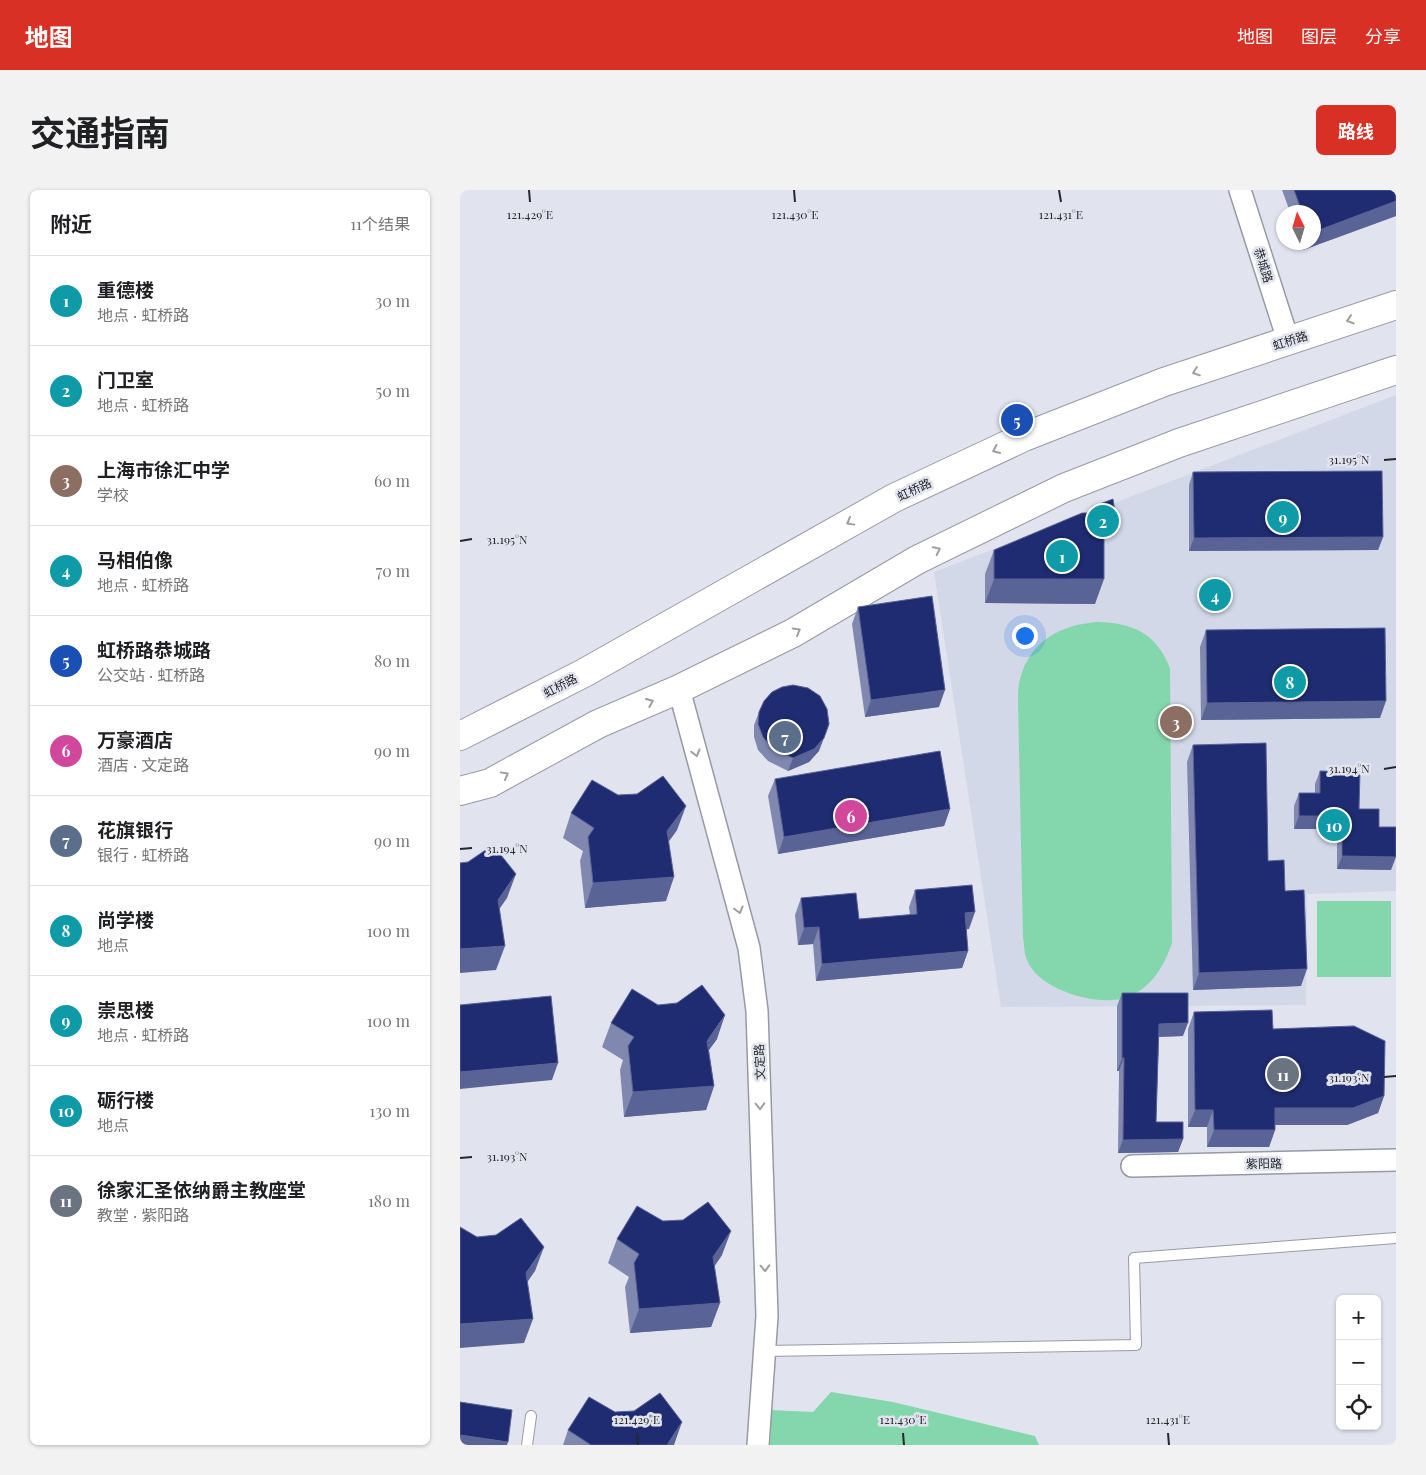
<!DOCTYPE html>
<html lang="zh">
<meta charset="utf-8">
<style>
body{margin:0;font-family:"Playfair Display","Noto Sans SC",serif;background:#f2f2f2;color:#202124}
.controls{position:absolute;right:15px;bottom:15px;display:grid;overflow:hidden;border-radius:8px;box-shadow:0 1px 4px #0004}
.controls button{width:45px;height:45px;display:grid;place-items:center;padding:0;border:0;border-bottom:1px solid #e0e0e0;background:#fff;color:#202124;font:25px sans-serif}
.compass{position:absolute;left:816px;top:15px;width:45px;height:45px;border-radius:50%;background:#fff;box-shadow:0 1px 4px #0004;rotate:355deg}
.you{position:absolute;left:564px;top:445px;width:18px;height:18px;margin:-12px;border:4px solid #fff;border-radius:50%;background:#1a73e8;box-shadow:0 0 0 8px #1a73e833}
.badge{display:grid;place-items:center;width:32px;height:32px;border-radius:50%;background:#d93025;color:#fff;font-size:16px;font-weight:700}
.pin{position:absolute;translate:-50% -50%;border:2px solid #fff;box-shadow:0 1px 5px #0006}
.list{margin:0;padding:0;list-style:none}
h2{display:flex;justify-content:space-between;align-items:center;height:65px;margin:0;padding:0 20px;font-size:21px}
h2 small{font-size:16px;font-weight:400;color:#757577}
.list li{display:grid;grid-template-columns:32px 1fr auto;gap:15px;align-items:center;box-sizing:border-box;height:90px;padding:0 20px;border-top:1px solid #e0e0e0}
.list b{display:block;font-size:19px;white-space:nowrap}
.list p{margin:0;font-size:16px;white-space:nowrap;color:#757577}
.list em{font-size:16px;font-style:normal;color:#757577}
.icon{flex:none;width:28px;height:28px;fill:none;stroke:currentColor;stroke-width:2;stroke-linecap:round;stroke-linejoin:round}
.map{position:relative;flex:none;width:936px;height:1255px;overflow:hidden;border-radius:8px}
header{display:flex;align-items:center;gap:30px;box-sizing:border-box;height:70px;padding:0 25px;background:#d93025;color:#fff}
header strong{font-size:24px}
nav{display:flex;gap:28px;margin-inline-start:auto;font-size:18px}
.intro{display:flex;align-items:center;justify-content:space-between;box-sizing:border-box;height:120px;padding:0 30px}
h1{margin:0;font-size:35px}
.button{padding:12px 22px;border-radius:8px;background:#d93025;color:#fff;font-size:18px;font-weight:700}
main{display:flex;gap:30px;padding:0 30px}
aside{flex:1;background:#fff;border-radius:8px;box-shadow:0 1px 4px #0004}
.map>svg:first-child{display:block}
.built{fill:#d2d8e8}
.green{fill:#84d7ac}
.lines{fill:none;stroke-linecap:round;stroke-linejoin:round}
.lane-casing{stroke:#979aa3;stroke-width:12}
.street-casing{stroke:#979aa3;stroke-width:24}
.primary-casing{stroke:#979aa3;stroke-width:30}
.lane{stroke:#fff;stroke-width:10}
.street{stroke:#fff;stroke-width:21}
.primary{stroke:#fff;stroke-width:28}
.wall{fill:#8088b0}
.shaded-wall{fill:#5a6396}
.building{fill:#202c71;stroke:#5a6396}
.oneway{stroke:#9d9ea0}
.ticks{fill:none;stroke:#26272b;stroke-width:2}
.labels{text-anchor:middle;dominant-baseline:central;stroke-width:5;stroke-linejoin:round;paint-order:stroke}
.street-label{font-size:12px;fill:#26272b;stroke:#e1e4ee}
.ticks-label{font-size:12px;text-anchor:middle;fill:#26272b;stroke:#e1e4ee;stroke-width:5;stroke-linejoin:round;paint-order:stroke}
</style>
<header>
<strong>地图</strong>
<nav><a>地图</a><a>图层</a><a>分享</a></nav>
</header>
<div class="intro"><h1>交通指南</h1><a class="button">路线</a></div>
<main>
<aside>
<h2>附近<small>11个结果</small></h2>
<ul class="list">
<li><span class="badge" style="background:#0f9aa8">1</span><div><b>重德楼</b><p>地点 · 虹桥路</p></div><em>30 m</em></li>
<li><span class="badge" style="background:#0f9aa8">2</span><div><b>门卫室</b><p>地点 · 虹桥路</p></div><em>50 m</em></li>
<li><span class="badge" style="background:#8d6e63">3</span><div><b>上海市徐汇中学</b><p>学校</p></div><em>60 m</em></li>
<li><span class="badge" style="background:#0f9aa8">4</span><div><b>马相伯像</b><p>地点 · 虹桥路</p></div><em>70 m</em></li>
<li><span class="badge" style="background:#1a4fb4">5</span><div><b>虹桥路恭城路</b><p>公交站 · 虹桥路</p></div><em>80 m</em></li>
<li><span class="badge" style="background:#d1479c">6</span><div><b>万豪酒店</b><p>酒店 · 文定路</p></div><em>90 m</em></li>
<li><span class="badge" style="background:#5c6f8a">7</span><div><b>花旗银行</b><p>银行 · 虹桥路</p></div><em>90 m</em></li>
<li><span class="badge" style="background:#0f9aa8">8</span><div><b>尚学楼</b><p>地点</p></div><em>100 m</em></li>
<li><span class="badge" style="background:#0f9aa8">9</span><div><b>崇思楼</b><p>地点 · 虹桥路</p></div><em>100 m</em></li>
<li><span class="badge" style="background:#0f9aa8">10</span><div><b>砺行楼</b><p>地点</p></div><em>130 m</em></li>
<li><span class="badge" style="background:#6b7280">11</span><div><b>徐家汇圣依纳爵主教座堂</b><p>教堂 · 紫阳路</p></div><em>180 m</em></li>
</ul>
</aside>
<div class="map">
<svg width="936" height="1255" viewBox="0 0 936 1255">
<rect width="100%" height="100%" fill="#e1e4ee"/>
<path class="built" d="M936,205v496l-89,3 -1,111 -305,2 -67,-435z"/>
<path class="green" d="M637,432c36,1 59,11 73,46l2,275c-8,23 -20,45 -45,54 -28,11 -89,-7 -100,-37 -3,-7 -3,-16 -4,-23l-5,-235c0,-7 0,-16 2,-23 10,-38 40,-54 77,-57z
M857,711h74v76h-74z
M371,1202l62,10 142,34 4,9h-269l1,-35 42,2z"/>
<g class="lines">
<defs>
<path id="lane" d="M304,1161l372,-6 -2,-87 262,-20
M67,1255l4,-29"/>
<path id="street" d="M780,0l48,150
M219,499l70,259 8,63 10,305 -9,129
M672,976l264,-6"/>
<path id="primary" d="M0,546l124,-63 310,-175 130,-61 140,-55 232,-77
M0,601l30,-8 108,-59 81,-35 114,-56 124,-73 147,-72 115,-45 217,-73"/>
</defs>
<use href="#lane" class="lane-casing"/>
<use href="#street" class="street-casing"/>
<use href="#primary" class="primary-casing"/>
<use href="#lane" class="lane"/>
<use href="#street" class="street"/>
<use href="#primary" class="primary"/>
</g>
<path class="wall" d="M822,0h114v26l-93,34 -3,-8h14v-30h-24z
M733,282l190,65 -5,13 -189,1v-66z
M632,317l25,18 -1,5 -12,1 -9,73 -110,-1v-29l9,-24 96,-37z
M398,417l81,100 -74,10 -13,-93z
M746,440l174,88 -179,2 -1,-73z
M299,522l60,39 -10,11 -21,9 -20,-10 -10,-11 -4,-13v-12z
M733,555l75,116 33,125 -108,4 -6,-228z
M860,581l59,56 12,43 -54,-1v-40h-43v-23l5,-13h16v-9z
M315,589l175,30 -6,17 -166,28 -10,-58z
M111,623l106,17 -8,11 -3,60 -81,7 -5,-47 3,-10 -20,-13z
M455,700l54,39h-3l2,22 -6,17 -146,13 -3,-37 -15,1 -3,-30 6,-17 58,21 51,-4 -1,-8z
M662,803l61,43 -24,1 -3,85 27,17 -5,13 -60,1 1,-82h-2v-65z
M734,822l79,17 111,67 -6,17 -31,12h-72v5l-6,17h-62v-20h-19v-98z
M151,833l106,16 -8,11 5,36 -8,24 -82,7 -4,-47 3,-10 -21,-13z
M157,1049l105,16 -8,12 6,36 -9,24 -81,6 -5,-46 4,-10 -21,-14z
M155,1222l59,33h-111l5,-15z"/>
<path class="shaded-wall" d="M936,11v15l-93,34 2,-8h9v-10z
M657,335l-1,5 -21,1 1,-4z
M923,347l-5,13 -189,1 5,-13z
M534,389h110l-9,25 -110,-1z
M485,500l-6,17 -74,10 6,-17z
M926,511l-6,17 -179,2 6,-17z
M364,548l-5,13 -10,11 -21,9 5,-13z
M226,616l-9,24 -18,25 8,-24z
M490,619l-6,17 -166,28 6,-17z
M839,626h43l-5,13h-43z
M882,666l54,1 -5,13 -54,-1z
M56,684l-9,24 -18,26 9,-24z
M214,687l-8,24 -81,7 8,-25z
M515,722l-6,17 -10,1 6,-17z
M359,737l-6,17 -15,1 6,-17z
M45,756l-9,24 -36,3v-24z
M508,761l-6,17 -146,13 6,-17z
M847,779l-6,17 -108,4 6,-17z
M265,825l-8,24 -19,26 9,-24z
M728,833l-5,13 -29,1 5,-13z
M662,868h2l-5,13h-2z
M98,873l-6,17 -92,9v-17z
M254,896l-8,24 -82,7 9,-25z
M924,906l-6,17 -31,12h-78l6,-17z
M735,920h18l-6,17h-19z
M754,940h61l-6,17h-62z
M723,949l-5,13 -60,1 5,-13z
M271,1041l-9,24 -18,26 9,-24z
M84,1057l-9,24 -18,26 9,-24z
M260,1113l-9,24 -81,6 9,-24z
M73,1129l-9,24 -64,5v-24z
M222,1232l-8,23h-7z
M0,1245l48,7 -1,3h-47z"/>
<path class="building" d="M834,0h102v11l-82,31v-20h-12z
M922,281l1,66 -189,1 -1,-66z
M653,309l4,26 -13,1v-13h-11l-1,-6z
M622,323h22v66h-110v-29z
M472,406l13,94 -74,10 -13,-93z
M925,438l1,73 -179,2 -1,-73z
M333,495l15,3 12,8 7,13 2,15 -5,14 -10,11 -21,9 -21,-10 -9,-11 -5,-13 1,-12 5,-11 8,-9 10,-5z
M806,553l2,118 16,-1 1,31 19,-1 3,79 -108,4 -6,-228z
M480,561l10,58 -166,28 -9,-58z
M860,581l40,1 -1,37h20v18h17v30l-54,-1v-40h-43v-23h21z
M203,586l23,30 -19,25 7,46 -81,6 -5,-46 6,-9 -23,-15 21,-33 26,15 19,-1z
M33,655l23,29 -18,26 7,46 -45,3v-86l8,-1z
M512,695l3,27 -10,1 3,38 -146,13 -3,-37 -15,1 -3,-30 55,-5 3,26 58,-5 -2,-24z
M242,795l23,30 -18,26 7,45 -81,6 -5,-46 6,-9 -23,-14 21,-34 26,16 19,-2z
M662,803h66v30l-29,1 -3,98h27v17l-60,1 1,-82h-2z
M91,806l7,67 -98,9v-67z
M812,820l1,19 81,-3 31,15 -1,55 -31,12h-78v22h-61l-1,-20h-18l-1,-98z
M248,1012l23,29 -18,26 7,46 -81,6 -5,-46 5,-9 -22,-15 20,-33 26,15 20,-1z
M61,1028l23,29 -18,26 7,46 -73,5v-97l17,10 19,-2z
M200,1203l22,29 -15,23h-76l-23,-15 21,-33 26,15 19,-1z
M0,1212l52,8 -4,32 -48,-7z"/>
<defs><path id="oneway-chevron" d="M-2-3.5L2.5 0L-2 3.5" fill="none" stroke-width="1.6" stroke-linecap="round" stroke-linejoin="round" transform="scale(1.25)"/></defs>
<g class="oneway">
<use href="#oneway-chevron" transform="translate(890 130) rotate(162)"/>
<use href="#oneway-chevron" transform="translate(736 182) rotate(161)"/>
<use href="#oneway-chevron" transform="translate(536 260) rotate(155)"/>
<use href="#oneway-chevron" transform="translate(390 332) rotate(151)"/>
<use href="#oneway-chevron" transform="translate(477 360) rotate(-26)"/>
<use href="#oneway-chevron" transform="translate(337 441) rotate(-30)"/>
<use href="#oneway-chevron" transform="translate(190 512) rotate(-23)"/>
<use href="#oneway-chevron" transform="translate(236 563) rotate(75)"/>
<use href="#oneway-chevron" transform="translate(45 585) rotate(-29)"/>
<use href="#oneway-chevron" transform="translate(279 720) rotate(75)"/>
<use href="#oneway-chevron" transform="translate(300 916) rotate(88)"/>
<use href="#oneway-chevron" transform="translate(305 1078) rotate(88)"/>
</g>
<path class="ticks" d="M69,0l1,12M334,0l1,12M599,0l2,12M924,270l12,-1M0,351l12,-2M924,579l12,-2M0,659l12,-1M924,887l12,-1M0,968l12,-1M177,1243l1,12M443,1243l1,12M708,1243l1,12"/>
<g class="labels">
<g class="street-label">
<text transform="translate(804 75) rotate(72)">恭城路</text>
<text transform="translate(830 150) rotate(-18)">虹桥路</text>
<text transform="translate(454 299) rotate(-25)">虹桥路</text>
<text transform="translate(100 495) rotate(-27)">虹桥路</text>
<text transform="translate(299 872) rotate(-92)">文定路</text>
<text transform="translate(804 973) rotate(-1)">紫阳路</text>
</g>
</g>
<g class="ticks-label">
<text x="70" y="29">121.429°E</text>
<text x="335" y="29">121.430°E</text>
<text x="601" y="29">121.431°E</text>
<text x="889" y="274">31.195°N</text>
<text x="47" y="354">31.195°N</text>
<text x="889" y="583">31.194°N</text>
<text x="47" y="663">31.194°N</text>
<text x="889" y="892">31.193°N</text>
<text x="47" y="971">31.193°N</text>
<text x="177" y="1234">121.429°E</text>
<text x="443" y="1234">121.430°E</text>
<text x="708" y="1234">121.431°E</text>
</g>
</svg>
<div class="controls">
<button>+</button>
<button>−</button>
<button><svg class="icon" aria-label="locate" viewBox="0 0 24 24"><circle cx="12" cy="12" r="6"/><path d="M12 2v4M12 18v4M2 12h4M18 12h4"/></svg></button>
</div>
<svg class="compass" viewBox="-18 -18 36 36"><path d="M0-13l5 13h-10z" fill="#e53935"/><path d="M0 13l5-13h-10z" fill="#757577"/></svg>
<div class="you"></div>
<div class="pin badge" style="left:602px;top:366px;background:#0f9aa8">1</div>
<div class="pin badge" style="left:643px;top:331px;background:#0f9aa8">2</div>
<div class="pin badge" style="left:716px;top:532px;background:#8d6e63">3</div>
<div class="pin badge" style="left:755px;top:405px;background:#0f9aa8">4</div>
<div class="pin badge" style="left:557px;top:230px;background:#1a4fb4">5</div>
<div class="pin badge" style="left:391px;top:626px;background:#d1479c">6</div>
<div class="pin badge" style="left:325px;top:547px;background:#5c6f8a">7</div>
<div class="pin badge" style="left:830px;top:492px;background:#0f9aa8">8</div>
<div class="pin badge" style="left:823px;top:327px;background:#0f9aa8">9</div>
<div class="pin badge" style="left:874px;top:635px;background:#0f9aa8">10</div>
<div class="pin badge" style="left:823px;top:884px;background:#6b7280">11</div>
</div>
</main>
